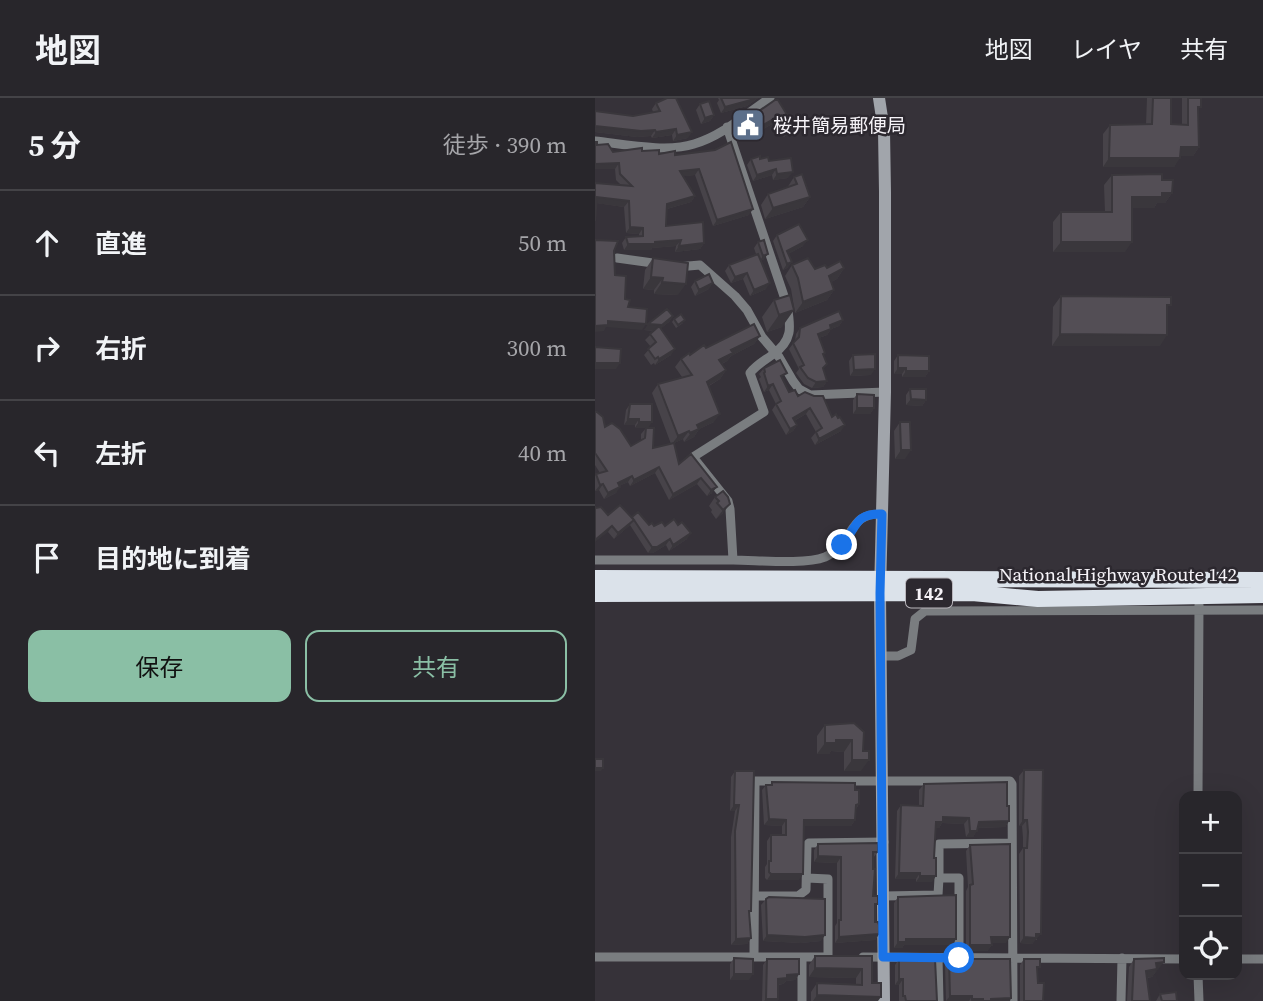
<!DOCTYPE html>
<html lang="ja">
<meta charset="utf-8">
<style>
body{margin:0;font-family:"Source Serif 4","Noto Sans JP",serif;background:#302e33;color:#f1f3f6}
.controls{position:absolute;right:21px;bottom:21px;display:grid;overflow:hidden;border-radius:14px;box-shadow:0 7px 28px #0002}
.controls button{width:63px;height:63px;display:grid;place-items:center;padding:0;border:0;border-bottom:2px solid #444347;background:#28262b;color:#f1f3f6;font:35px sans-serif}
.stop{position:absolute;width:21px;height:21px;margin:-16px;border:5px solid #1a73e8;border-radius:50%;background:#fff}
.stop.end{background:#1a73e8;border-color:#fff;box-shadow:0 2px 7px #0008}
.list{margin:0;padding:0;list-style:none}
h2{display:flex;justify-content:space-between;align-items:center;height:91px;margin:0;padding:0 28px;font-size:30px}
h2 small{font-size:23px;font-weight:400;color:#a5a5a9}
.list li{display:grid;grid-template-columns:46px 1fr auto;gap:21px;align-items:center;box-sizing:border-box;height:105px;padding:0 28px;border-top:2px solid #444347}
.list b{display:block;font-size:26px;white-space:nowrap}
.list em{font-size:23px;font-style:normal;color:#a5a5a9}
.actions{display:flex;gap:14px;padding:21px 28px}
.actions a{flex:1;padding:16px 0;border:2px solid #8abfa5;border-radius:14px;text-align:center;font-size:24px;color:#8abfa5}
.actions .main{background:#8abfa5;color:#111}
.icon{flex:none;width:38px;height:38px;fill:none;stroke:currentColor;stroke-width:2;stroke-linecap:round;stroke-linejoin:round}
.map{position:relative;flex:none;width:668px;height:903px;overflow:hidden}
header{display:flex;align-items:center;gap:42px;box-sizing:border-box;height:98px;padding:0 35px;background:#28262b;border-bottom:2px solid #444347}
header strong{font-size:33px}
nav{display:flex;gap:38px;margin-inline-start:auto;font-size:24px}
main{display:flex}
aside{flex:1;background:#28262b}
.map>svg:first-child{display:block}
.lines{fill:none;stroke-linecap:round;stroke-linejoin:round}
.street{stroke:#7a7d80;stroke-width:9}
.secondary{stroke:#a1a5ab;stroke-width:12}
.highway{stroke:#dbe2ea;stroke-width:16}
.wall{fill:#474349}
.shaded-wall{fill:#3a373c}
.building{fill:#534e55;stroke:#3a373c;stroke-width:2}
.route{stroke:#1a73e8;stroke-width:9}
.labels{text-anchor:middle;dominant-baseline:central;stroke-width:5;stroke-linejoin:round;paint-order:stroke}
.shield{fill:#2c282f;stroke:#b9b6bc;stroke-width:2}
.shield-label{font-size:18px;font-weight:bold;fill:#f6f3f8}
.poi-label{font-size:19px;fill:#f6f3f8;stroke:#2c282f;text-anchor:start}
.street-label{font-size:19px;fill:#f6f3f8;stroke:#2c282f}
</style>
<header>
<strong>地図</strong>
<nav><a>地図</a><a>レイヤ</a><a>共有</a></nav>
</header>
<main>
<aside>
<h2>5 分<small>徒歩 · 390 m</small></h2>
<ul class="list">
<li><svg class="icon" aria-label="ahead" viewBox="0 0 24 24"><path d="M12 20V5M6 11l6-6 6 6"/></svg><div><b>直進</b></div><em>50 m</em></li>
<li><svg class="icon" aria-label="right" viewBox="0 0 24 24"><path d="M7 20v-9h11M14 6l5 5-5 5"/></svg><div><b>右折</b></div><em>300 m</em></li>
<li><svg class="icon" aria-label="left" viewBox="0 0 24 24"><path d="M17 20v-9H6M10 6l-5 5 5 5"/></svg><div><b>左折</b></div><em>40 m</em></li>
<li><svg class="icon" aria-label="arrive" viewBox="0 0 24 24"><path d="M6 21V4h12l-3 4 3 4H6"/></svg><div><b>目的地に到着</b></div></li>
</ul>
<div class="actions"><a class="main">保存</a><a>共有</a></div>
</aside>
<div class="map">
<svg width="668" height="903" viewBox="0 0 668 903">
<rect width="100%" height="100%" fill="#363239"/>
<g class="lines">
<path class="street" d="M132,29l60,178c4,22 6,36 -15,50 -8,6 -16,10 -22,18l14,39 -71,45 35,44 2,8 3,51c24,0 71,5 92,-3 30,-13 22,-45 57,-43
M0,43c28,3 72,12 99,3 28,-8 52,-30 76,-46
M22,160l43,6
M82,169l23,-2 35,31 12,14 15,27 17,20 14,24 6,8 11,6 75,-3
M0,462h138
M286,558h17l13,-6 4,-31 10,-8 338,-1
M603,698l1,-191
M212,780l21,1v78
M160,798h43l8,-6 1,-45 2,-2 75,-1
M289,798l54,-1 1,-17
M159,858l1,-175h255l2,3 1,217
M0,859h229
M207,859v44
M268,859l321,2
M343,860l1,43
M364,860v-80h-20v-34l73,-1
M642,861h26
M603,877l1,26
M526,903l1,-43"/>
<path class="secondary" d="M284,0l5,33 1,61v200l-5,201 4,408"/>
<path class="highway" d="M0,480l668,2
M0,496l377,-1 66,6 225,-4"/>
</g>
<path class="wall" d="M123,0h40l-11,8 -26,7 -4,-10 2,-3z
M552,0h24v26l11,1v-27h19l-3,13 1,36 -6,9h-13l-6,11h-71v-33l7,-9 36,-1z
M183,2l16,26 -5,7 -5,4 -10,-14 -21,12 -7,-1 -4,-7 4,-7z
M61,5l32,35 -15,3 -1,-6 -20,3 -1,-2 -14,1 -42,-5v-21l38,5 20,-4 -1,-3z
M105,6l14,11 -4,6 -9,3 -5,-14z
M2,47l16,7 29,-1 17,3 16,1 40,-5 34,65 -36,11 -18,-51 -12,1 12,20 -4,6 -24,7 -1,17 38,17 -4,6 -25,3 1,-6 -24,2 -1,2h-27l-2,-7 4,-6 13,-1v-2l-13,-1 -2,-26 -27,-4 -2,-20 26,2 -5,-5 -1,-11z
M156,61h9l9,2 19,17 -15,2 -1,-5 -19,6 -6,-16z
M517,77l50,5 10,13 -7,10h-8l-3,5h-22l-7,44h-72v-30l8,-10h44l-1,-27z
M199,79l16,20 -7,10 -38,12 -4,-14 7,-11 19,-6z
M182,137l26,11 -15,8 4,8 -5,6 -4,2 -10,-29z
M163,144l6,17 -3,2 5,28 -16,7 -7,-17 -12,4 -6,-12 4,-6 27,-11 -2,-6z
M58,160l25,37 -24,-1v-4l-11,-1 2,-19z
M197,167l23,4 29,-1 -7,11 -6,3 3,8 -7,10 -32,13 -4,-24 -6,-13z
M100,183l14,8 -14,7 -4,-9z
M195,197l-8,32 -15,5 -5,-15 12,-17z
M466,198l106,14 -7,36h-108l1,-39z
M78,218l-4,6 -8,6 10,27 -16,10 -1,-2 -3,2 -7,-10 7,-8 -6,-7 9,-9 -10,-1z
M79,221l9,4 -7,5 -4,-6z
M248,222l-4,6 -8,3 -4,6 -8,3 5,17 -1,14 4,12 -4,6 -11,1 -8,-4 -8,-11 3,-4 -10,-20 6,-8 1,-7 4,-6z
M165,238l-6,8 -23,12 -4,5 -5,3 4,6 -6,9 -11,7 5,36 -15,7 -5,8 -10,5 -1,-3 -9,4 5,21 12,-10 21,39 -5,3 -10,-12 -28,16 -14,-27 -25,13 -2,-4 -9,4 -3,7 -12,6 -5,-9 -4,1v-15l1,-2 4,-1 -5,-8v-53l10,15 26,19 10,-6v-6l5,-6 7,20 18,-4 -19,-51 6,-9 24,-7 -7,-10 6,-8 25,-11z
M258,257l18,20 -21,1 -1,-15z
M303,257l31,16 -4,6h-23v-3h-8v-13z
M169,270l18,11 7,13 9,4 34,21 9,14 -26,14 -4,-7 5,-6 -10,-18 -12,7 3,4 -4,6 -7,4 -14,-25 4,-6 -7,-14 -5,2 -5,-13 2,-2 -2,-3z
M315,291l16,11 -4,6 -16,-1v-10z
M262,296l17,14 -4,6h-17v-14z
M35,306h22l-17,24v-3h-11l2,-15z
M305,324l5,37h-10l-1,-28z
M128,393v22l-7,6 -5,-7 1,-2 -3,-4 6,-9z
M1,410l12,7 24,3v-1l17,8 16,1 22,13 -18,12 -3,-6 -13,8h-5l-18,-28 -16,14 -6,-7z
M259,625l7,48h-17v-19l-13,-1 -2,3h-12v-18l8,-11z
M429,672l13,170h-2l-3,4 -12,-1 -1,-89 4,-6v-10l-1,-12h-3v-50z
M140,673l16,140 -2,3 2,24 -4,6 -16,1v-108l4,-26h-5l1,-34z
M177,684l83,8 4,14 -3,5 -1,11 -4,6h-47l-5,54h-32l-2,-2v-11l2,-3v-23l4,-6h11v-9l-18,-1 -2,-35 4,-5h4z
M329,686l83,22 2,15 -4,6 -27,1 -5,9h-7l-2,-13 -22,-1 -3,5h-4l-3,54h-16v-3h-21l2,-68 4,-6 18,1v-16z
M223,746l60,8 -5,6 2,64 4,12 -4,6 -40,3v-17l2,-3v-60l-23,-1v-12z
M375,747l36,98h-14v2l-5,6h-21v-60l2,-4 -2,-36z
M303,799l58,42 -4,6h-48l-2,3h-8v-45z
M171,801l55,42 -20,2 -38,-2 -2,-36z
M220,858h57v27l6,18h-67v-9l6,-9 39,1v-6l-47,-1v-12z
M139,860l15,22h-19v-16z
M172,861l32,15 -4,6 -9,1 -3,3 -5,1v14l-1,2h-15l1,-36z
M304,861l38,42h-38v-16h-4v-20z
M354,861l61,42h-64l-1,-36z
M429,861l13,13 1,11 5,18h-23v-36z
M539,861l25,11h-2l-5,7 -5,1 3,23h-23l2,-34z
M565,896l17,7h-21z"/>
<path class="shaded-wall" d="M159,0h4l-11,8 -26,7 4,-6z
M119,17l-4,6 -9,3 4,-6z
M184,18l-5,7 -21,12 -7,-1 5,-7z
M0,28l60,4 -4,6 -14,1 -42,-5z
M199,28l-5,7 -5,4 5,-7z
M81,31l-4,6 -20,3 4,-6z
M97,34l-4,6 -15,3 4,-6z
M586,49h18l-6,9h-19z
M514,60h71l-6,9h-71z
M24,65l-4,6h-20v-5z
M104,71l-4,6 -19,2 4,-6z
M181,71l-4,6 -19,6 4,-6z
M198,74l-5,6 -15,2 4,-6z
M567,95h10l-7,10h-8l-3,5h-29l7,-11z
M100,98l-4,6 -28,8 4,-6z
M2,99l32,4 -5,6 -29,-4z
M215,99l-7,10 -38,12 8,-11z
M158,111l-4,6 -36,11 4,-6z
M35,129l13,1 -4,6 -13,-1z
M86,142l-5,6 -24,2 -1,2h-27l4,-6z
M213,142l-5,6 -20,11 4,-6z
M466,144h71l-7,10h-72z
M109,145l-4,6 -25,3 4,-6z
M173,156l-4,5 -5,3 4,-6z
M197,164l-5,6 -4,2 4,-6z
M249,170l-7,11 -15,8 7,-11z
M152,175l-4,6 -12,4 4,-6z
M56,179l12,1 -9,12 -11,-1z
M67,184l24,2 -8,11 -24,-1z
M118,185l-4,6 -14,7 4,-6z
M175,185l-4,6 -16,7 4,-6z
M239,192l-7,10 -32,13 8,-11z
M199,212l-12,17 -15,5 12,-17z
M78,218l-4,6 -11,9 -14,-1 4,-6z
M248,222l-4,6 -8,3 -4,6 -14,5 5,-6 12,-9z
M13,223l38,3 -4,6 -36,-3 -2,4 -9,1v-6z
M465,236l107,1 -7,11h-108z
M165,238l-6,8 -23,12 -4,5 -14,7 6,-8 12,-10z
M80,251l-4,6 -16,10 4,-6z
M0,265h25l-4,6h-21z
M303,270h8l-4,6h-8z
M280,271l-4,6 -21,1 4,-6z
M131,272l-6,9 -19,11 6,-8z
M311,273h23l-4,6h-23z
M232,283l-4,6 -11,1 4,-6z
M178,286l-4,6 -5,2 4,-6z
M316,301l15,1 -4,6 -16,-1z
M215,310l-4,6 -18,10 5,-6z
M262,310h17l-4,6h-17z
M125,316l-6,8 -15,7 -5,8 -10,5 13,-17z
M33,321h11l-4,6h-11z
M44,324h13l-4,6h-13z
M202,327l-4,6 -7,4 4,-6z
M250,327l-4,6 -26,14 4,-6z
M94,333l-6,8 -11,5 6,-8z
M306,352h10l-6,9h-10z
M64,369l-4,6 -25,13 4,-6z
M37,378l-4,6 -15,7 5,-6z
M106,380l-4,6 -28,16 4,-6z
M8,386l-4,6 -4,1 5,-6z
M25,389l-4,6 -12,6 4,-6z
M122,389l-5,6 -5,3 4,-6z
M135,406l-7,9 -7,6 7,-9z
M39,422l-5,6 -15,13 4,-6z
M17,428l-4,6 -13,10v-2z
M96,435l-4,6 -18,12 4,-6z
M75,441l-4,6 -13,8h-5l4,-6z
M241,642h16l-8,12 -13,-1 -2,3h-12l8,-11z
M257,662h17l-8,11h-17z
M0,670h8l-2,3h-6z
M139,707h5l-4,6h-5z
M348,719l26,1 -5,6 -22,-1 -3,5h-7l4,-6z
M174,721l17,1 -4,6 -18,-1z
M209,722h51l-4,6h-51z
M428,722h4l-5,6h-3z
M414,723l-4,6 -30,1 4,-6z
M375,733h7l-4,6h-7z
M223,758l23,1 -4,6 -23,-1z
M304,775h21l-4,6h-21z
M176,776h32l-4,6h-32z
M325,778h16l-4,6h-16z
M284,836l-4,6 -40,3 4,-6z
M441,836h5l-9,10 -12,-1 4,-6z
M172,837h58l-4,6 -20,2 -38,-2z
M396,839h19l-4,6h-19z
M156,840l-4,6 -16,1 5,-6z
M311,841h50l-4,6h-48l-2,3h-8l4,-6z
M375,847h22l-5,6h-21z
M569,864l-12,15 -11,1 5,-7 10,-8z
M220,870l47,1 -6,9 -47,-1z
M139,876h19l-4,6h-19z
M204,876l-4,6 -9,1 -3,3 -10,1 5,-6 9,-4z
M304,881h4l-4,6h-4z
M222,897l64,2 -3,4h-65z
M355,898h22l-3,5h-23z
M416,900l-1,3h-20l1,-2z
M171,901h12l-1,2h-13z
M377,901h11l-1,2h-11z"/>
<path class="building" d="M72,0h9l16,34 -15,3 -1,-6 -20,3 -1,-2 -14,1 -46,-5v-15l38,5 27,-5 -4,-8z
M126,0h33l-3,2 -26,7z
M558,0h18v26l17,1v-27h13v9h-3l1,40h-18l-1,11h-71l1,-33 42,-1z
M180,2h3l16,26 -5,4 -10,-14 -21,12 -7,-1 -5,-7z
M114,3l5,14 -9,3 -5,-14z
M0,44h2v3l11,-1 5,8 29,-4v3l17,-1v4l16,-3v4l40,-5 16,-8 22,67 -36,11 -18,-51 -19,2 15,25 -28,8 -1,22 37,-4 1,21 -25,3 2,-6 -26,2v2h-27l-2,-7 17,-1v-8l-13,-1 -1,-26 -32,-4 -2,24v-38l37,3 -12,-12 -1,-11 -24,1z
M165,58v3l8,-2 1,4 22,-3 2,14 -16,2 -1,-5 -19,6 -6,-16z
M207,76l8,23 -37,11 -5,-14 29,-10 -3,-7z
M567,76v6h11l-1,13h-10v4h-30v45h-71v-30h51v-37z
M204,126l9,16 -21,11 5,11 -5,2 -10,-29z
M0,142l23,1 -4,10 1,24 11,1 -1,23 5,1 -2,7 19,2 -1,15 -38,-3v4l-13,1z
M169,142l4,14 -5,2 -5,-14z
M163,156l12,29 -16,7 -7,-17 -12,4 -6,-12z
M58,160l35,5 -2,21 -24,-2 1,-4 -12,-1z
M213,160l7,11 10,-4 2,3 13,-7 4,7 -15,8 5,14 -31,12 -5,-24 -6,-13z
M114,176l4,9 -14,7 -4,-9z
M195,197l4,15 -15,5 -5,-15z
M466,198l110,1v8h-4v30l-107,-1z
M72,211l6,7 -11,9 -14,-1z
M244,213l4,9 -13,5 1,4 -13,5 7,19 -2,1 4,10 -4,4 4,13 -11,1 -8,-4 -8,-11 4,-2 -11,-22 6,-6 1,-9z
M86,216l4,6 -7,5 -4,-6z
M159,226l6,12 -29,14 2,3 -14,7 7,10 -19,12 13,32 -23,11 2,4 -9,4 -1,-2 -11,5 -20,-52 34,-9 -11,-16 8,-6 1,2 14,-10 2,3z
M64,228l16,23 -16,10 -1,-2 -3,2 -7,-10 8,-7 -6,-8z
M0,249l26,2 -1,14h-25z
M280,256v15l-21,1 -1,-15z
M303,257l31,1v15h-23v-3h-8z
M185,262l7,13 -6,3 8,16 6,-2 3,6 7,-4 9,4h9l9,21 4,-3 2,4 2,-1 5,8 -26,14 -3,-7 6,-4 -12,-20 -17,10 4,7 -7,4 -14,-25 5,-3 -8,-17 -5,2 -4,-13 1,-1 -1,-4z
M315,291h16v11l-15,-1z
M262,296l17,1v13h-17z
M35,306h22v18h-13v-3h-11z
M0,314h2l6,5 2,10 7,-4 8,6 11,17 14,-8 1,-10h8l-1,20 21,-5 5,21 12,-10 26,33 -6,3 -10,-12 -28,16 -14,-27 -25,13 -2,-4 -14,7 2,4 -12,6 -5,-9 -3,1 -4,-11 11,-3 -12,-18z
M305,324h10l1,28h-10z
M128,393l5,6 2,7 -7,6 -6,-7 2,-2 -4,-4z
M25,407l14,15 -16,13 -6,-7 -17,14v-33l1,1 5,-1 7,8z
M43,414l11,13 3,-2 2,3 8,-4 3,4 9,-7 4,6 4,-3 9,11 -18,12 -3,-6 -13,8h-5l-20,-30z
M259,625l10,9 -1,19h6v9h-17v-20h-16v3h-11v-18z
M0,661h8v9h-8z
M429,672h19l-2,164h-5v4l-12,-1v-89h3l1,-16 -1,-12h-4z
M140,673h19l-3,140h-2l2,27 -15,1 -1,-108 4,-26h-5z
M177,684l83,1v7h4v14l-3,1 -1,15h-51l-1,54h-32l-2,-2v-11h2v-26h15v-15l-17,-1 -3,-34h6z
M412,684v24h2v15l-30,1 -2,9h-7l-1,-13 -26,-1v5h-7l-2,36h2v18h-16v-3h-21l2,-68 22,1 1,-22z
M283,745v9h-5v17h2l-2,27h5v8h-3v18h3l1,3v9l-40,3v-17h2v-63l-23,-1v-12z
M415,746v93h-19l1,8h-22v-60l3,-1 -3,-39z
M361,797v44h-50v3h-8v-45z
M174,799l56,2v36l-20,2 -38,-2 -1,-36z
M220,858h57v27h9v14l-64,-2v-12l45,2v-16l-47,-1z
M139,860l19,1v15h-19z
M569,860v4l-8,1 1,6 -11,2 4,30h-18l2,-42z
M172,861h32v15l-12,1v3l-9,1v20h-12z
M304,861h36l2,42h-31l-1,-5h-2v-17h-4z
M354,861h61l1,39 -20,1v2h-8v-2h-11v-3h-22z
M429,861h16v8h-3l1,16h6l-1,18h-19z
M581,894l1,9h-15l-2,-7z"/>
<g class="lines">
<path class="route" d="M247,447c15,-17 12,-32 40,-31l-2,79 3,364 76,1"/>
</g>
<defs>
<symbol id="civic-square" viewBox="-11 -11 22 22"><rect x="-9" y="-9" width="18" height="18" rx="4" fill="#5c6f8a" stroke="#2c282f"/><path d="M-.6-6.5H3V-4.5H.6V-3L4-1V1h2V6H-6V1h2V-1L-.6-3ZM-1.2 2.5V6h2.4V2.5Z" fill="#fff"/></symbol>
</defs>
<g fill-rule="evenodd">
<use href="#civic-square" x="134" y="8" width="38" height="38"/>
</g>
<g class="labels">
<rect class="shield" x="311" y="480.5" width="46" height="29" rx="5"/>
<g class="shield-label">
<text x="334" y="495">142</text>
</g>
<g class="poi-label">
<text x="178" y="27">桜井簡易郵便局</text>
</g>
<g class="street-label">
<text x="523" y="476">National Highway Route 142</text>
</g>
</g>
</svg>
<div class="controls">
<button>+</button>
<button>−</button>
<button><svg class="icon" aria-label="locate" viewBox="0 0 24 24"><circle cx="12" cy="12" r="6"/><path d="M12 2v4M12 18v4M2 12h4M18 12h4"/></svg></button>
</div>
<div class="stop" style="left:364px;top:860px"></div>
<div class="stop end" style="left:247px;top:447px"></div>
</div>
</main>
